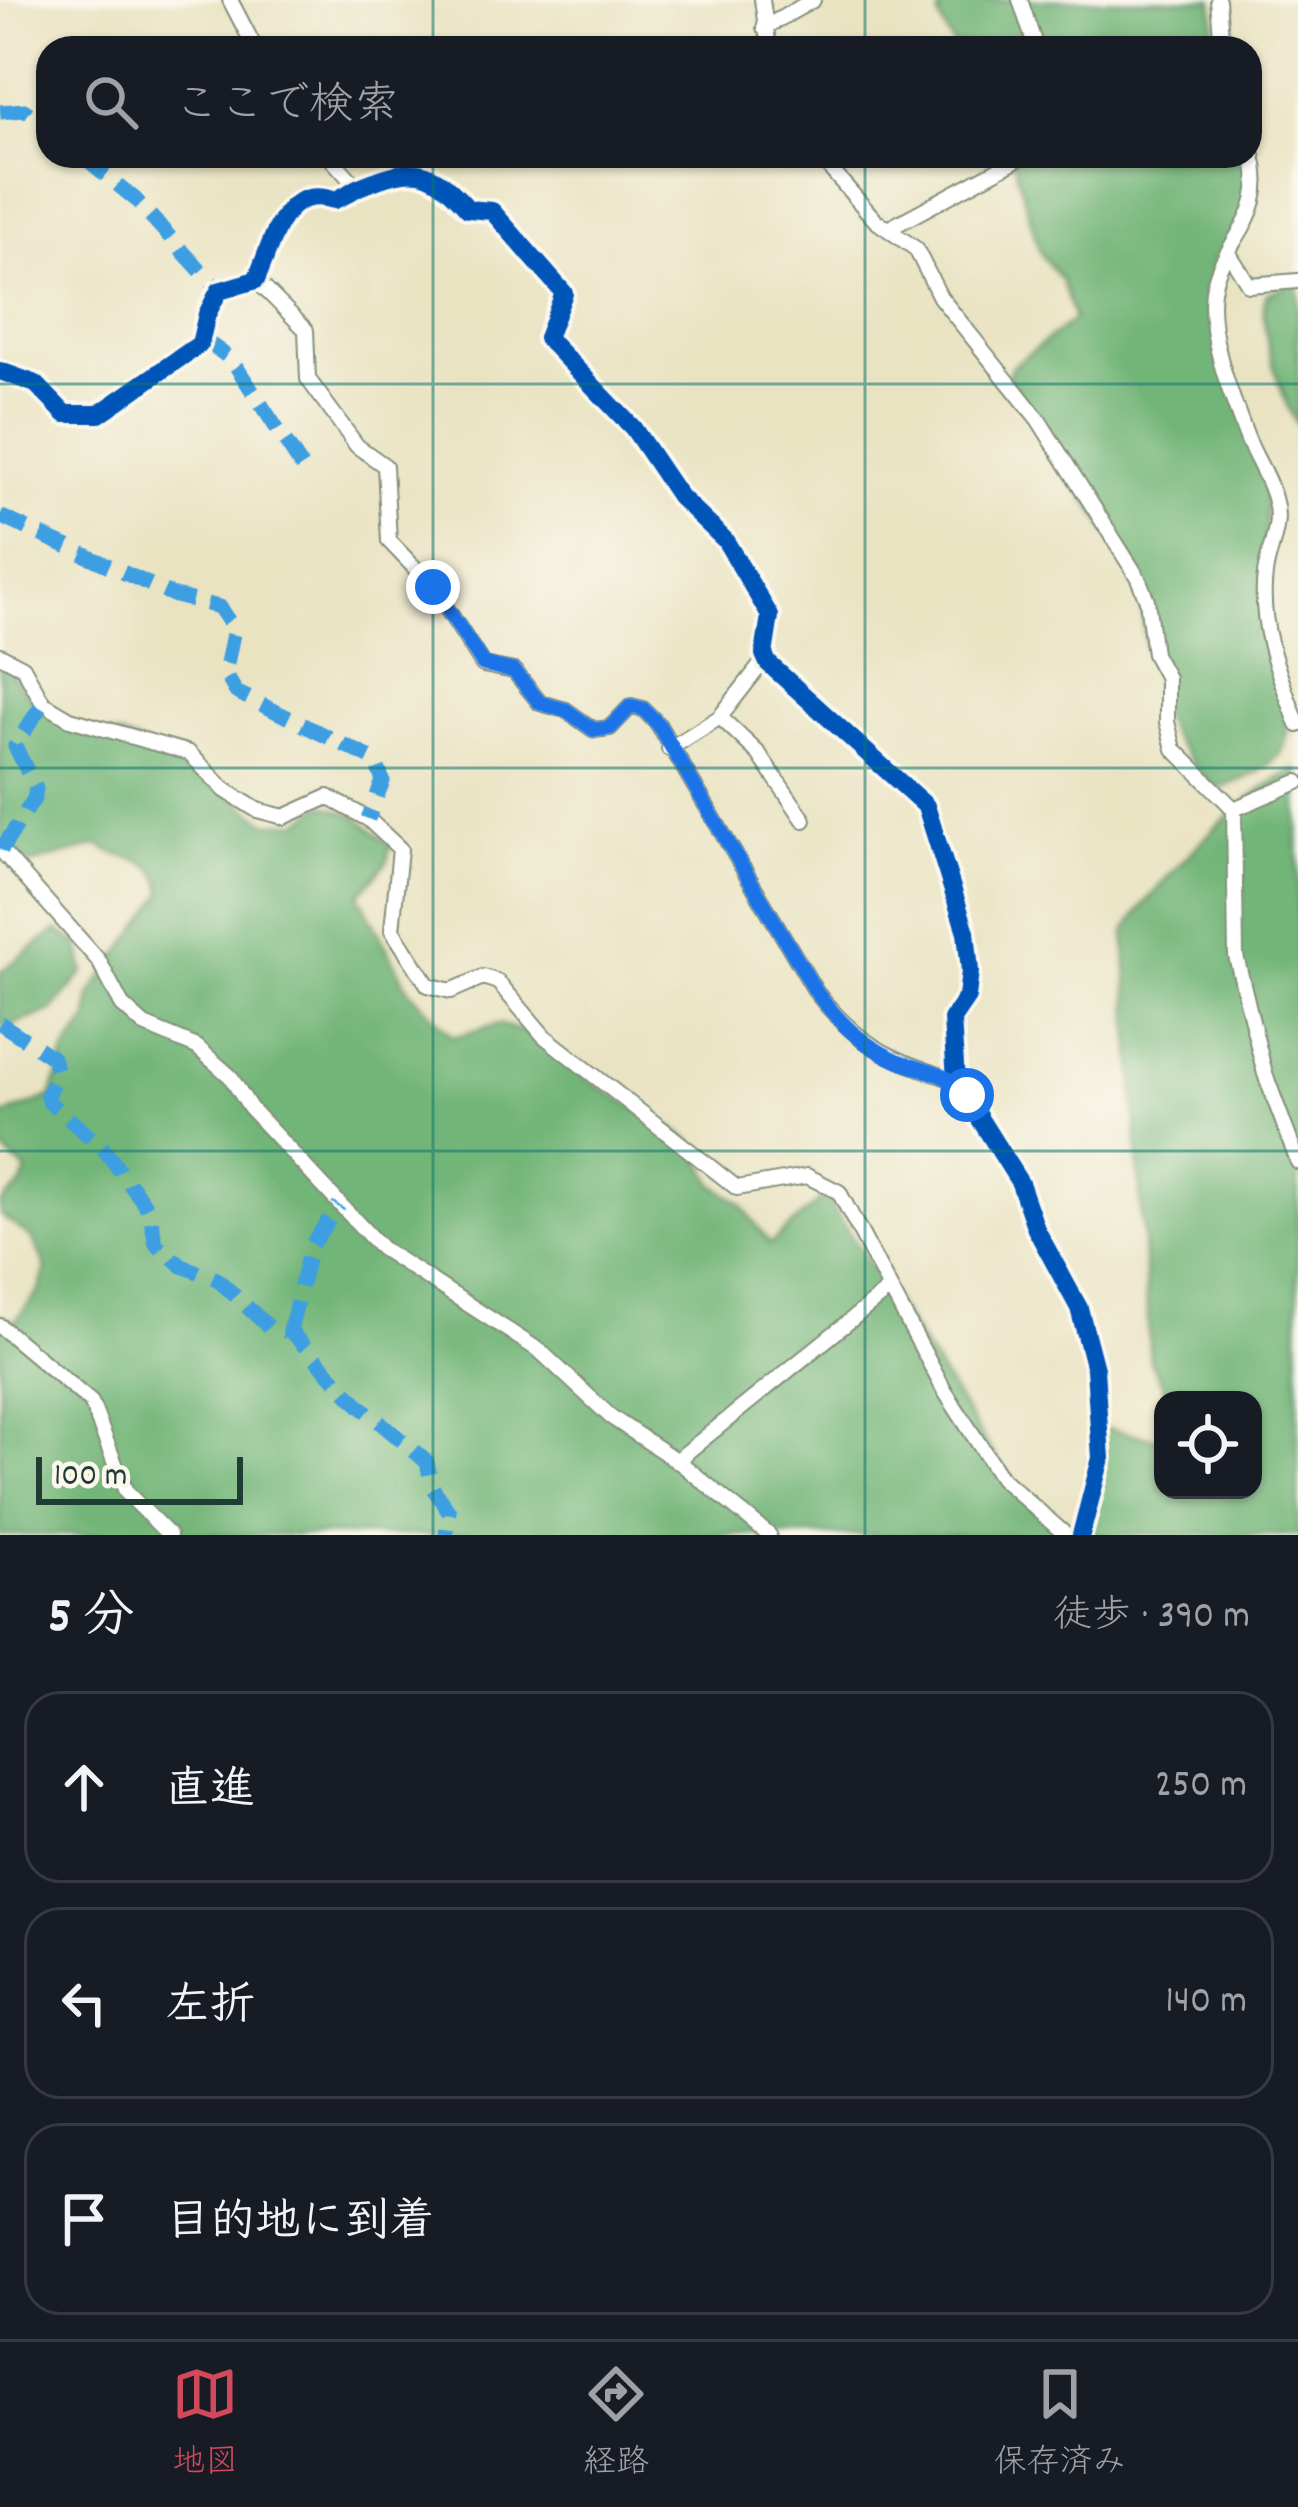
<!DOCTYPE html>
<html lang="ja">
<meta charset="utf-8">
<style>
body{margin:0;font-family:Dekko,"Klee One",sans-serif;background:#242831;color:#f1f3f6}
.controls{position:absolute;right:36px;bottom:36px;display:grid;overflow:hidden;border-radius:24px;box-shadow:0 3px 9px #0004}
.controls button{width:108px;height:108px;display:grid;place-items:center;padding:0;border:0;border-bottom:3px solid #363941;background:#171b24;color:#f1f3f6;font:60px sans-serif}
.scale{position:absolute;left:36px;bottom:30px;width:207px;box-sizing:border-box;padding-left:12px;border:6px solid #1f3d34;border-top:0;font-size:33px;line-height:42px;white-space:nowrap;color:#1f3d34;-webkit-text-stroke:9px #fbf7ec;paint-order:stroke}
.stop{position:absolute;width:36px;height:36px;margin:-27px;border:9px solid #1a73e8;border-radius:50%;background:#fff}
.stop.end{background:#1a73e8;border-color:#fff;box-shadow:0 3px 12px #0008}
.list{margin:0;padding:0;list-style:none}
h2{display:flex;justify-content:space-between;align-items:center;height:156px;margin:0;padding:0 48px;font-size:51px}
h2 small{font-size:39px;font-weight:400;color:#9ea1a6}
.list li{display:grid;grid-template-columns:78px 1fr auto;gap:36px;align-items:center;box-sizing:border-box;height:192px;margin:0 24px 24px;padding:0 24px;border:3px solid #363941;border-radius:36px}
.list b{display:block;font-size:45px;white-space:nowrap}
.list em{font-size:39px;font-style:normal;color:#9ea1a6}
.icon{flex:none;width:66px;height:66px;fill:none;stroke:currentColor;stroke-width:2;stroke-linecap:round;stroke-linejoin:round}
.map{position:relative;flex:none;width:1298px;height:1535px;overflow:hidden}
.search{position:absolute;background:#171b24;box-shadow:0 3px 9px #0004;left:36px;right:36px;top:36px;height:132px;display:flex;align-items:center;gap:30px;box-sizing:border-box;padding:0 42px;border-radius:36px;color:#9ea1a6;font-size:45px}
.sheet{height:804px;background:#171b24}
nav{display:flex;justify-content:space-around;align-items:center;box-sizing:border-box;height:168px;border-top:3px solid #363941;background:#171b24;font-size:33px;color:#9ea1a6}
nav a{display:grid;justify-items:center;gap:6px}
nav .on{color:#d1495b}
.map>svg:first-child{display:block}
.forest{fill:#72b578;stroke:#487956;stroke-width:3}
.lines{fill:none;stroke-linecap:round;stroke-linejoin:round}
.street-casing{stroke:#84907b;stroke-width:18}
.street{stroke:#fff;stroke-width:14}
.quiet{stroke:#3c9ee2;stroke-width:15;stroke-dasharray:30 15;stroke-linecap:butt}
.cycleway-casing{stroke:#fbf7ec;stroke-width:26}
.cycleway{stroke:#0057b8;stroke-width:18}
.route{stroke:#1a73e8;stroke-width:15}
.grid{fill:none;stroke:#0f766e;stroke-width:3;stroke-opacity:0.55}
</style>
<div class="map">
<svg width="1298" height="1535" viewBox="0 0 1298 1535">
<rect width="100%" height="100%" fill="#fbf7ec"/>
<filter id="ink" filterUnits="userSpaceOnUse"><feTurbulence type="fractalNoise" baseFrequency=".00833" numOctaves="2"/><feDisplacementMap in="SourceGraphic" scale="24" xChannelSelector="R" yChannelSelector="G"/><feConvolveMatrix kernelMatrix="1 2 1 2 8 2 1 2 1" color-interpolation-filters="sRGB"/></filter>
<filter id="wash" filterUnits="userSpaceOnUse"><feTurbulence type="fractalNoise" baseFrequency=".004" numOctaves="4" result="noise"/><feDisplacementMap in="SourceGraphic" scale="48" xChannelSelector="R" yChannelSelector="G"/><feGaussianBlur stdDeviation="2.7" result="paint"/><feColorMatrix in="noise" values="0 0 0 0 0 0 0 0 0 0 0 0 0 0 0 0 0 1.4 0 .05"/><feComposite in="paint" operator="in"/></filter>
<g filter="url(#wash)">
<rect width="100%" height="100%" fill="#e9e3c2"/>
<path class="forest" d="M942,0h271l3,48h-261l-16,-31z
M1012,156h237l5,22 -7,37 -33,44 -7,34 57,192c7,47 -8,94 -3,141 4,37 36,84 23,120 -9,23 -48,37 -70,44 -31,-40 -66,-69 -54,-123l-14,-19 -7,-67 -131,-204 3,-10 63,-47 -12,-38 -22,-30z
M1298,282v144c-16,-25 -43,-107 -31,-132z
M0,661l43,51 38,18 41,6 60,26 86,61 31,-1 24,-17 32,10 35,30 -3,17 -28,33 49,94 45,48 46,-13 28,9 75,56 61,33 29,19 22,44 27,19 29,40 55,-48 174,267 63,72h-1062v-220l15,6 24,-30 7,-23 -13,-29 -33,-24v-11l21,-18 6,-14 -27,-24v-31l51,-20 15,-47 22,-29 3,-27 72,-101c-5,-43 -41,-29 -64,-48l-69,19 -17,-10 -13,1z
M1298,770v765h-222l12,-71 16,-36 59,12v50h90v-90h-82l-21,-39 -25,-429c26,-44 125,-148 173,-162z
M57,930l22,14 5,28 -32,39 -52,18v-57z"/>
</g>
<g filter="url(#ink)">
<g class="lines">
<defs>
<path id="street" d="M230,0l25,48
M762,0l7,48
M1020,0l16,48
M1218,0l4,48
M764,28l49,-28
M1250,146c25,72 -29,91 -37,145 -6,44 18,104 33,144 8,22 24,43 29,67 7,25 -7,47 -10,72 -7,52 15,103 33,151
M329,156l28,31
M819,156l57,65 40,28 24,48 98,122 100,159 9,22 7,54 13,24v44l7,27 60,60 2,147 29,118 33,88
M888,229l135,-73
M1230,255l19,30 49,-4
M256,280l50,50 2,49 49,67 28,20 4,75 44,46 50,78 31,6 26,32 26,7 28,20 16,-2 21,-22 12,3 15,15 158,268c45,57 74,66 140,89
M0,371l36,13 29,30h34l101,-70 7,-30 12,-23 37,-11c18,-40 26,-96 78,-80 11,-3 16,-9 25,-13 56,-23 71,-21 109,22l24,2 72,82 -17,45 86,90 46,68 46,44 45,76 -6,38 4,9 158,143 40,126 4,39 -3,26 -15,22 4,62 64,102 16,46 43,79 16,61 6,89 -20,77
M0,655l23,12 20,36 27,16 119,34 36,37 32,20 27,7 44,-20 40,22 32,30 -8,81 36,55 23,6 32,-14 15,5 46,54 193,152 70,-12 32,16 105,198 57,88 65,57
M720,717l39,37 45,66
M669,749l51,-32 46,-59
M1234,809l64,-27
M0,849l99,112 23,44 22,20 53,22 33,29 20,32 131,140 159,103 71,66 72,48 86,70
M0,1326l91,76 35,90 43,43
M676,1461l212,-171"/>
</defs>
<use href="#street" class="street-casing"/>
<use href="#street" class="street"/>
<path class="quiet" d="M0,112l24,-2 24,17
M83,156l52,43 84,92
M202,338l30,22 74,113
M0,516l175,80 44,11 15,22 -9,44 11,19 139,68 8,21 -15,38
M1,850l33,-51 2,-10 -21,-43 28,-43
M0,1023l53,35 4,14 -10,24 3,7 53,45 46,62 7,34 26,22 35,13 55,51 18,1 68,73 69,58 5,25 17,24 -3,24
M290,1331l20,-84 29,-42"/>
<defs>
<path id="cycleway" d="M0,371l36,13 29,30h34l101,-70 7,-30 12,-23 37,-11c18,-40 26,-96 78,-80 11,-3 16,-9 25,-13 56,-23 71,-21 109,22l24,2 72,82 -17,45 86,90 46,68 46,44 45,76 -6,38 4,9 158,143 40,126 4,39 -3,26 -15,22 4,62 64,102 16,46 43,79 16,61 6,89 -20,77"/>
</defs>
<use href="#cycleway" class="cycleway-casing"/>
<use href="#cycleway" class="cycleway"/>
</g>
</g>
<g class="lines" filter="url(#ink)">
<path class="route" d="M433,587l50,77 31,7 26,32 26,7 28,20 16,-2 21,-22 12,3 15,15 158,268c24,31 45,53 82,69 25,10 52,12 69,34"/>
</g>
<path class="grid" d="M433,0v48M865,0v48M433,156v1379M865,156v1379M0,384h1298M0,768h1298M0,1151h1298"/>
</svg>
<div class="controls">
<button><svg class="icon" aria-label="locate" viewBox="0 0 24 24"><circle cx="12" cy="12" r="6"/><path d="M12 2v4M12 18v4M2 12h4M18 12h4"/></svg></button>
</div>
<div class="scale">100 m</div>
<div class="stop" style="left:967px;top:1095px"></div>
<div class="stop end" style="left:433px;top:587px"></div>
<div class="search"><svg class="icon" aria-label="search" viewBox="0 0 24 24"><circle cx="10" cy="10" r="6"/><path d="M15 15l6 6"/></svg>ここで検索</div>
</div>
<section class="sheet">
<h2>5 分<small>徒歩 · 390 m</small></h2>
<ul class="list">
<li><svg class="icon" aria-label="ahead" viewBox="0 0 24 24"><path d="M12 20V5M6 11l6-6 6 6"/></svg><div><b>直進</b></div><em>250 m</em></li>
<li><svg class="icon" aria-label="left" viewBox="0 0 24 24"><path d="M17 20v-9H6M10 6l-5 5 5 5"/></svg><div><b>左折</b></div><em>140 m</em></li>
<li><svg class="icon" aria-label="arrive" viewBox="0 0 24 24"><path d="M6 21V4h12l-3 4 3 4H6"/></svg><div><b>目的地に到着</b></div></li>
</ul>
</section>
<nav>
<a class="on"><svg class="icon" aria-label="map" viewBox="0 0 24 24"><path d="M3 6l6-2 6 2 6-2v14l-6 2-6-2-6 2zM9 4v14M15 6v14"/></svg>地図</a>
<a><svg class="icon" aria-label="directions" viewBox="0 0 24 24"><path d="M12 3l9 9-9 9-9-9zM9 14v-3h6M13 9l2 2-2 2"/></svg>経路</a>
<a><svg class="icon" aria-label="saved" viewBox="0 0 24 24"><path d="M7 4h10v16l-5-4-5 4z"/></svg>保存済み</a>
</nav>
